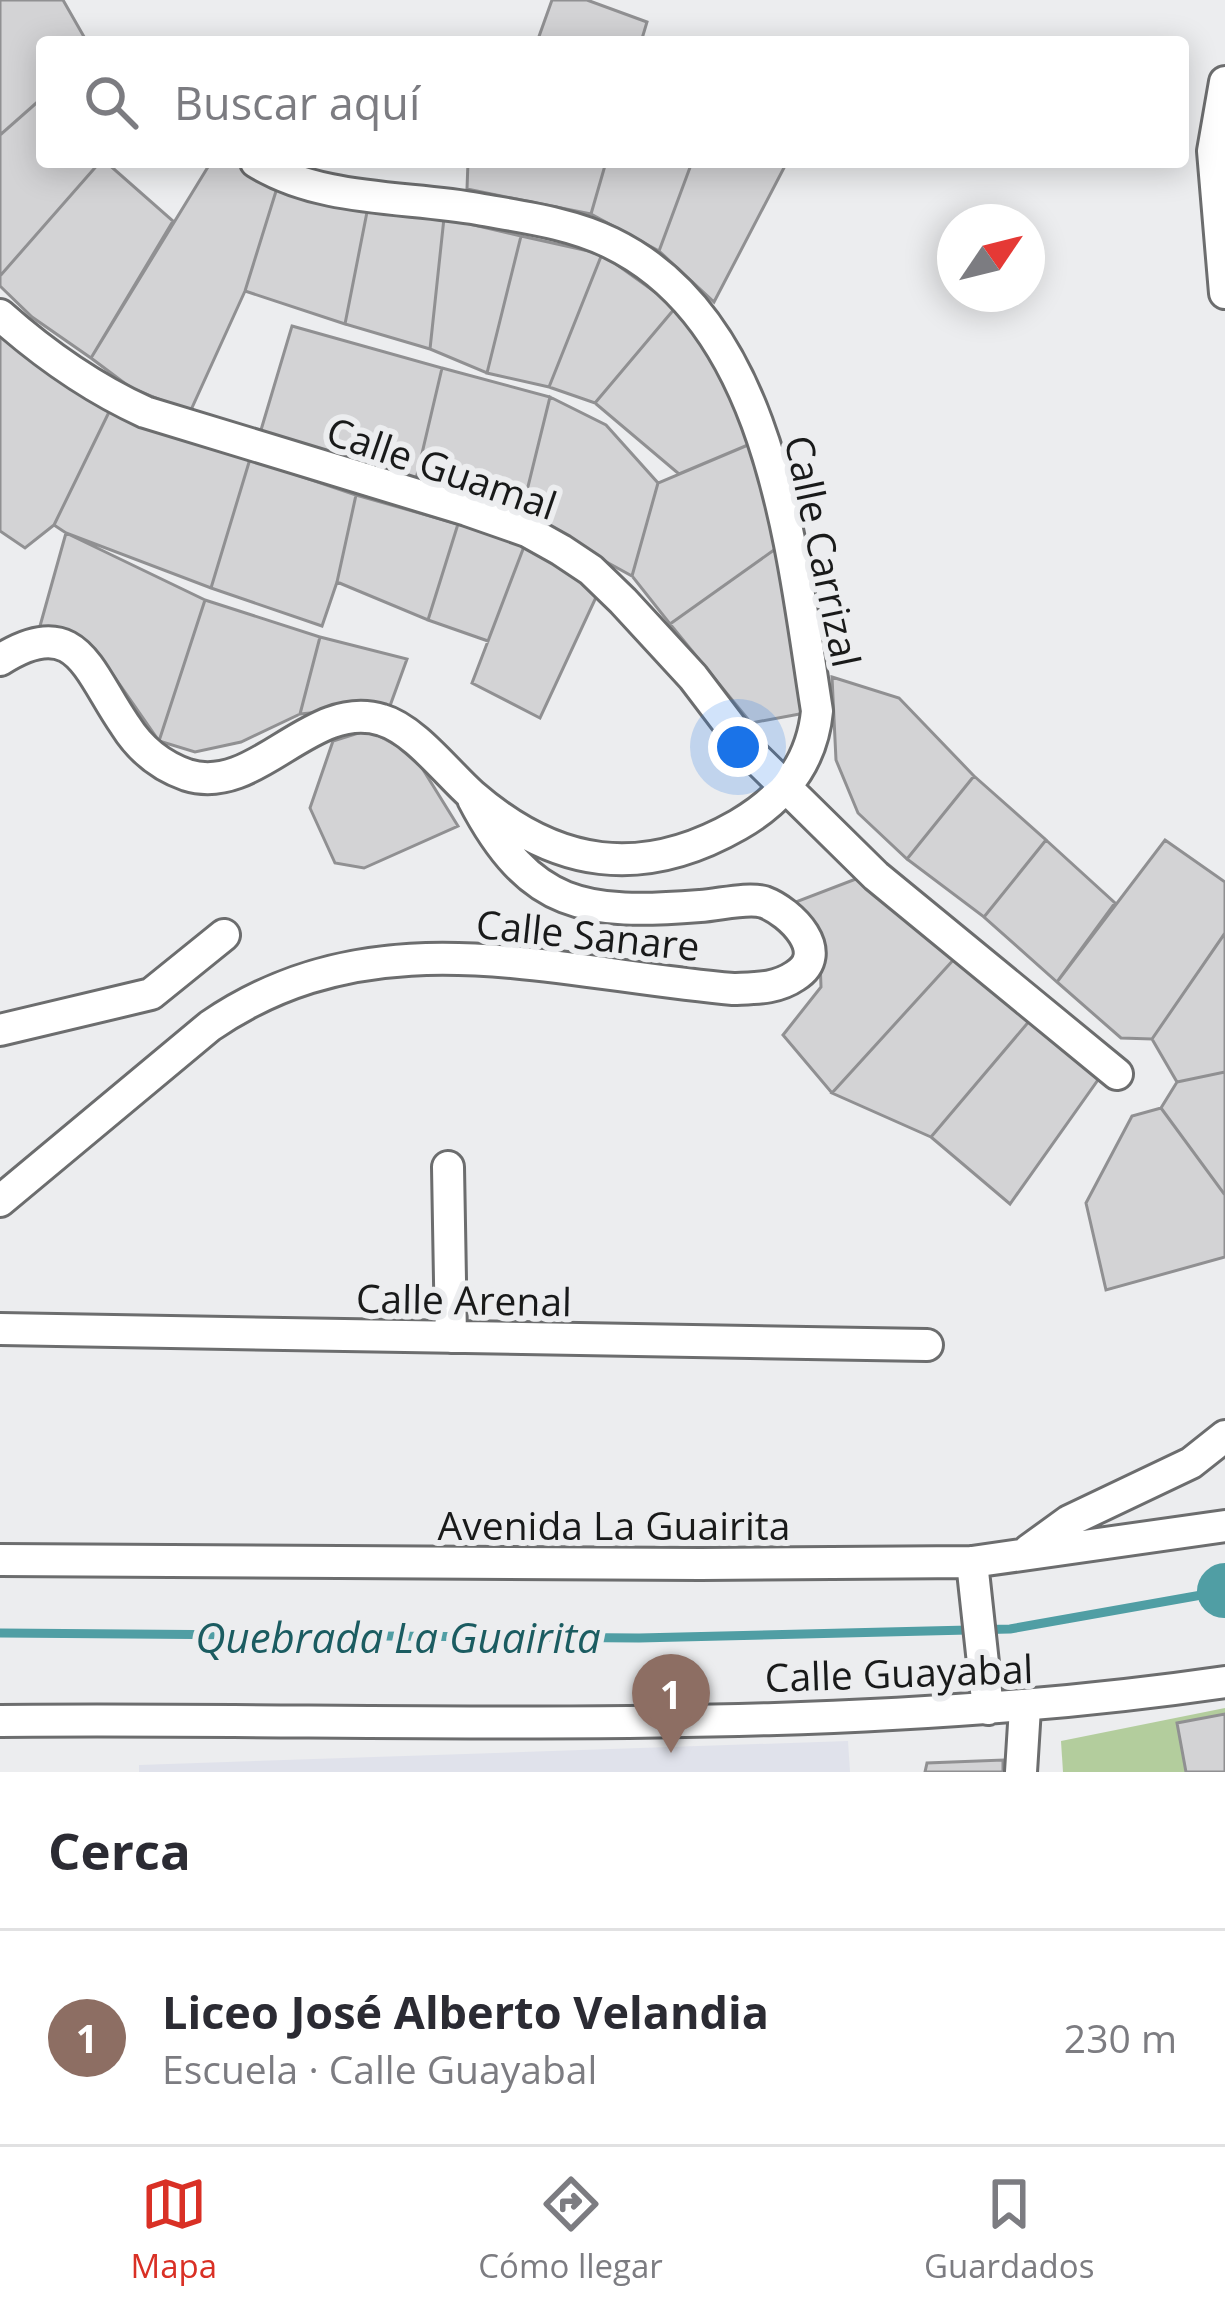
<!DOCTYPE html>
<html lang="es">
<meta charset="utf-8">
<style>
body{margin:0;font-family:"Open Sans",sans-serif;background:#f2f2f3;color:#2b2b33}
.compass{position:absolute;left:937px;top:204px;width:108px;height:108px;border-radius:50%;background:#fff;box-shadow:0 6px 30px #0003;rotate:55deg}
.you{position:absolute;left:738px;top:747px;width:42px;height:42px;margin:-30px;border:9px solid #fff;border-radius:50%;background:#1a73e8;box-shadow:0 0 0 18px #1a73e833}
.badge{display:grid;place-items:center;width:78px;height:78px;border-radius:50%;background:#d93025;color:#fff;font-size:39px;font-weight:700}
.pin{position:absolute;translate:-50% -99px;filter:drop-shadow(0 3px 6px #0008)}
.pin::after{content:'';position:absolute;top:63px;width:42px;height:36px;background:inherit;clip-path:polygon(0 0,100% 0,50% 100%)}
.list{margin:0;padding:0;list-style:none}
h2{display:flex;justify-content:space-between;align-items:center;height:156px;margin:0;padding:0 48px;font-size:51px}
h2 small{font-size:39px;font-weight:400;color:#7c7c81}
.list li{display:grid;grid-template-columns:78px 1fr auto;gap:36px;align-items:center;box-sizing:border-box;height:216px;padding:0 48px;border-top:3px solid #e1e1e2}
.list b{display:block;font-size:45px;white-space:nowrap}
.list p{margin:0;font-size:39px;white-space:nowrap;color:#7c7c81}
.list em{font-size:39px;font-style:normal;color:#7c7c81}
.icon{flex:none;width:66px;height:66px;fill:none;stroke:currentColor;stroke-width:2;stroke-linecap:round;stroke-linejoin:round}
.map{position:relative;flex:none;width:1225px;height:1772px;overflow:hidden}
.search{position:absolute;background:#fff;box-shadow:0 6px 30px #0003;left:36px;right:36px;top:36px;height:132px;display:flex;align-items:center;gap:30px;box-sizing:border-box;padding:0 42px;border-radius:12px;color:#7c7c81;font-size:45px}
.sheet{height:372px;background:#fff}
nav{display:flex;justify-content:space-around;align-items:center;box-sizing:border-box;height:168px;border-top:3px solid #e1e1e2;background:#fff;font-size:33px;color:#7c7c81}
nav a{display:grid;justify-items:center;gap:6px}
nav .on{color:#d93025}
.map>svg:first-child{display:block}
.built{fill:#e0e2eb}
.green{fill:#b3cd9d}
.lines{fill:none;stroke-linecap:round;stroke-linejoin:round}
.stream{stroke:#509ea4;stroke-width:9}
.river{stroke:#509ea4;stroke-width:54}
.building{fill:#d3d3d5;stroke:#909092;stroke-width:3}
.minor-casing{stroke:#6c6d6e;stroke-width:36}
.minor{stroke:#fff;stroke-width:30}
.labels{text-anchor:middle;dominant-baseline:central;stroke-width:12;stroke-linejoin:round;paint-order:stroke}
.street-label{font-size:39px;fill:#191a1a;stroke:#ecedef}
.water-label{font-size:42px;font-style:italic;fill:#1b5c61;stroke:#ecedef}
</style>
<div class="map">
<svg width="1225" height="1772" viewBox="0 0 1225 1772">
<rect width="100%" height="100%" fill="#ecedef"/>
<path class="built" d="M848,1741l2,31h-711v-7z"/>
<path class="green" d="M1225,1708v64h-162l-2,-31z"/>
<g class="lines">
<path class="stream" d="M0,1633l639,5 371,-9 214,-38"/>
<path class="river" d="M1224,1591l1,-1"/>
</g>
<path class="building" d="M0,0h63l24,42h-45v56l-42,37z
M552,0h35l60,22 -6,20h-104z
M42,98v64h58l-100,114v-141z
M100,162h6l67,59 -82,137 -59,-41 -32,-31v-10z
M211,162h25l41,26 -32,103 -55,121 -59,-24 -40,-30z
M468,162h138l-15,52 -124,-25z
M606,162h86l-33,89 -68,-37z
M692,162h95l-73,140 -55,-51z
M277,188l91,19 -23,117 -100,-33z
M368,207l76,11 -14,131 -85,-25z
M444,218l77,18 -34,137 -57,-24z
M521,236l81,18 -53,133 -62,-14z
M602,254l74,53 -81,96 -46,-16z
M676,307l50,66 29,69 -76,32 -84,-71z
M292,326l150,42 -26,111 -158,-39z
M0,330l111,78 -57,117 -29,23 -25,-17z
M442,368l108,29 -29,118 -105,-36z
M550,397l56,28 52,58 -26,93 -111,-61z
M111,408l139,51 -39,129 -145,-55 -12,-8z
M755,442l26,103 -111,79 -38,-48 26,-93z
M250,459l106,36 -19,87 -15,44 -111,-38z
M356,495l102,29 -30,96 -91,-38z
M458,524l67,20 -37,97 -60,-21z
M66,533l139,67 -46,141 -62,-89 -57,-26z
M525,544l73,49 -58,125 -68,-35z
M781,545l24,168 -54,10 -81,-99z
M205,600l115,37 -20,77 -59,28 -46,10 -36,-11z
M320,637l87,22 -20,55 -37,-5 -50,5z
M832,677l67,21 75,78 -67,83 -49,-46 -22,-53z
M368,730l46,25 44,71 -94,42 -29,-5 -25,-55 23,-67z
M974,776l72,64 -62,77 -77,-58z
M1046,840l69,63 -58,79 -73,-65z
M1165,840l60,42v51l-73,106 -31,-1 -64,-56z
M861,877l95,80 -124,136 -49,-58 38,-48 -1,-27 -27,-57z
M1225,933v139l-48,10 -25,-43z
M956,957l75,62 -100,118 -99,-44z
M1031,1019l69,58 -90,127 -79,-67z
M1225,1072v123l-64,-87 16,-26z
M1161,1108l64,87v62l-119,33 -20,-87 46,-87z
M1225,1714v58h-39l-9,-49z
M1003,1760v12h-78l2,-9z"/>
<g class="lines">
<defs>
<path id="minor" d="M1225,82l-12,69 12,142
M0,315c45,40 90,72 145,97l322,98 60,21 34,19 30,20 32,31 70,76 57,75 126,124 241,198
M0,660c77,-49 88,12 125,65 15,24 36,41 62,50 70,22 123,-77 195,-55 32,9 66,54 90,75 84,73 170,85 266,30 45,-26 74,-62 79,-114 -25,-156 -43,-389 -206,-468 -40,-20 -89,-26 -133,-34 -73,-13 -157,-7 -222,-47
M0,1030l151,-36 73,-59
M448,1167l3,170
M0,1201l210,-175c165,-113 340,-53 523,-37 22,-1 43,0 62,-13 37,-23 -4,-64 -31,-74 -17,-5 -45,3 -64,4 -114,9 -170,3 -227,-107
M0,1329l927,16
M1029,1550l40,-29 122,-58 34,-27
M0,1560l701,4 271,-2 253,-36
M972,1562l16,147
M0,1721c407,-4 821,20 1225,-39
M1021,1772l4,-64"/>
</defs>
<use href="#minor" class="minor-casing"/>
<use href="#minor" class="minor"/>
</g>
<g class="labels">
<g class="street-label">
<text transform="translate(442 467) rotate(19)">Calle Guamal</text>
<text transform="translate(824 551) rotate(78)">Calle Carrizal</text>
<text transform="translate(588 934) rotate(6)">Calle Sanare</text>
<text transform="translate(464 1299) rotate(1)">Calle Arenal</text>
<text x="614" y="1524">Avenida La Guairita</text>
<text transform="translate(899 1672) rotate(-2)">Calle Guayabal</text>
</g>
<g class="water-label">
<text x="398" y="1636">Quebrada La Guairita</text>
</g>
</g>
</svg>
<svg class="compass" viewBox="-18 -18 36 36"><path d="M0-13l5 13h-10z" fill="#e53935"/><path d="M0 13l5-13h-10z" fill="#7c7c81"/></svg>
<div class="you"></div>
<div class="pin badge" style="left:671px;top:1753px;background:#8d6e63">1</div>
<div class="search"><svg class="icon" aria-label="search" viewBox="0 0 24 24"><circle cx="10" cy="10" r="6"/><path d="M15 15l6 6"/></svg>Buscar aquí</div>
</div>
<section class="sheet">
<h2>Cerca<small></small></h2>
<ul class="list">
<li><span class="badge" style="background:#8d6e63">1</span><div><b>Liceo José Alberto Velandia</b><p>Escuela · Calle Guayabal</p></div><em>230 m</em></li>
</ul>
</section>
<nav>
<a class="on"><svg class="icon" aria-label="map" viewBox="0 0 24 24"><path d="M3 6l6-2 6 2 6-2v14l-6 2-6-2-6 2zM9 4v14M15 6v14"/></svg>Mapa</a>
<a><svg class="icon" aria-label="directions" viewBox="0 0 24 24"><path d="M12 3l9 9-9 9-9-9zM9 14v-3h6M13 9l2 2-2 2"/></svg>Cómo llegar</a>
<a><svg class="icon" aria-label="saved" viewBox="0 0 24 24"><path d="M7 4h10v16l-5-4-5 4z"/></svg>Guardados</a>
</nav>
